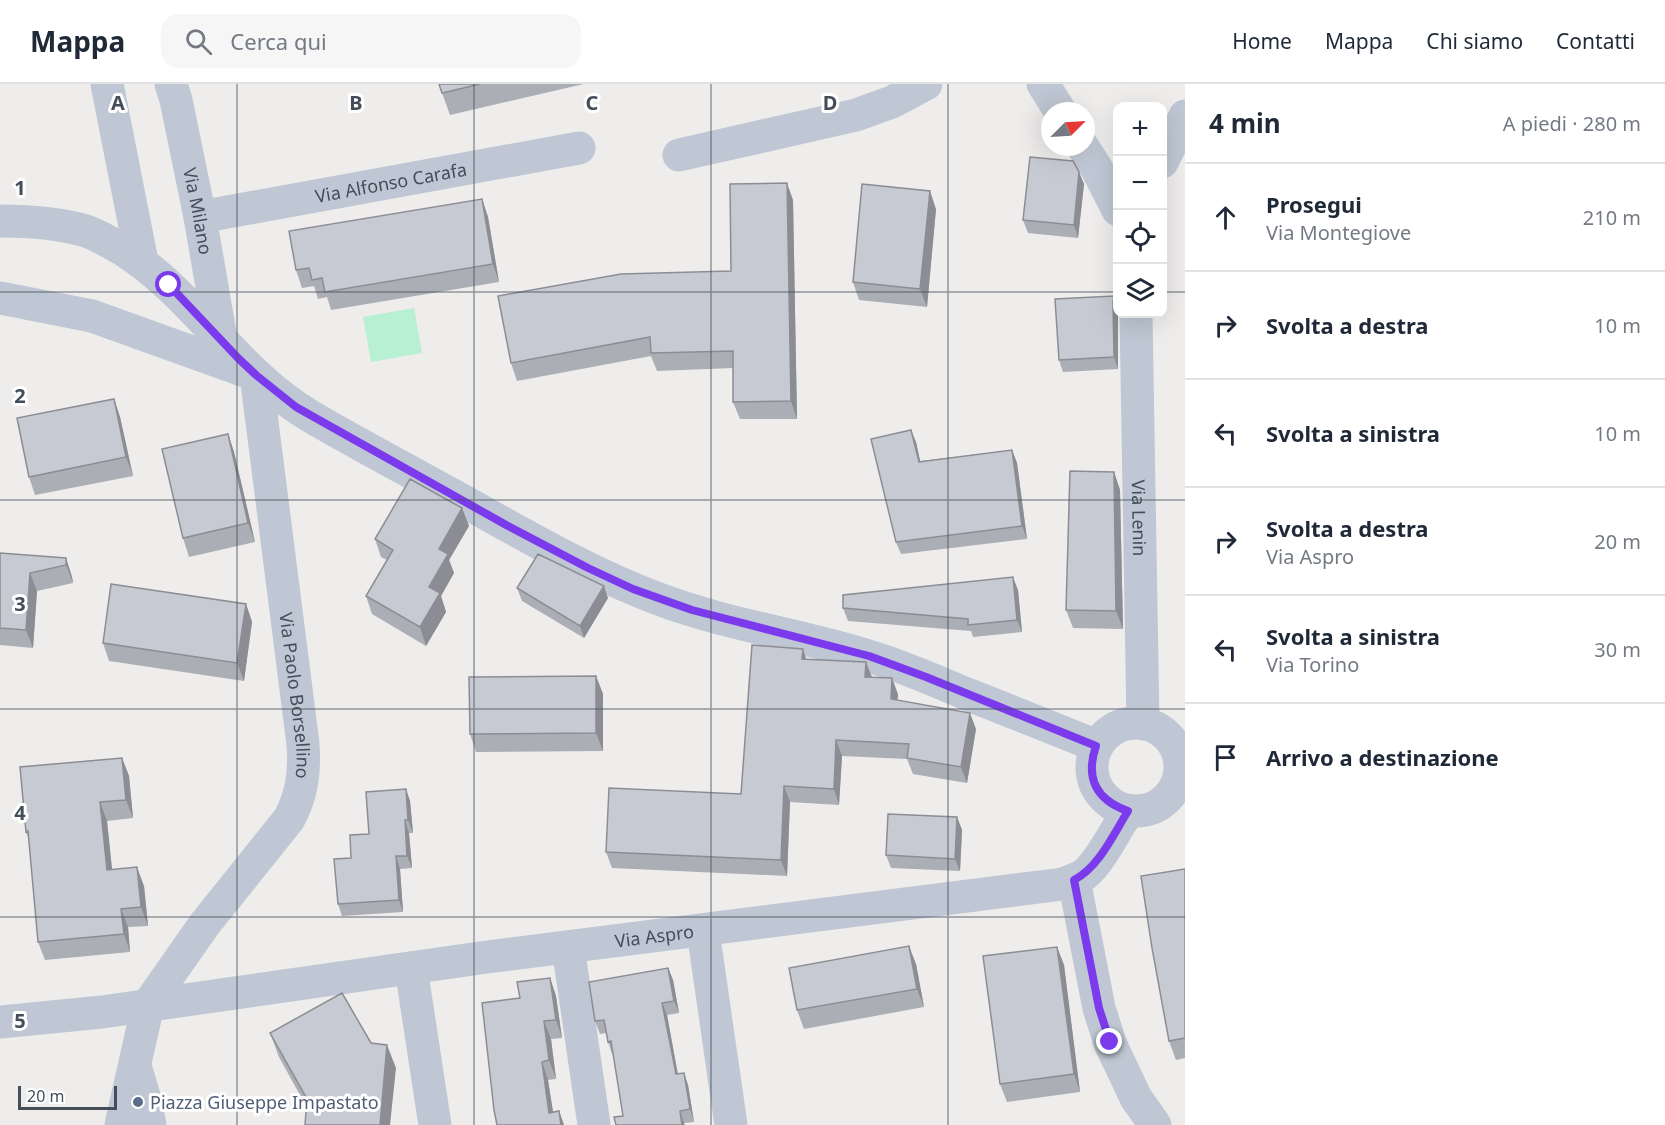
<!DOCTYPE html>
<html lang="it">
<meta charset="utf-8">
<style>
body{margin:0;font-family:"Noto Sans",sans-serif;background:#f6f6f7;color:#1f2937}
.controls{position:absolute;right:18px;top:18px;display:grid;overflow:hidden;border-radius:12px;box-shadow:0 6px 24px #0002}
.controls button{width:54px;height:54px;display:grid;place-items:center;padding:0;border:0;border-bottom:2px solid #e0e1e3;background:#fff;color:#1f2937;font:30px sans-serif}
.compass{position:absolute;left:1041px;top:18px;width:54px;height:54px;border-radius:50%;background:#fff;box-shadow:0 6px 24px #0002;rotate:66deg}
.scale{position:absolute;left:18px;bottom:15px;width:99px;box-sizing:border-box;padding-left:6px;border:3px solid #444e5a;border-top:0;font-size:16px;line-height:21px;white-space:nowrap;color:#444e5a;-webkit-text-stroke:4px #fff;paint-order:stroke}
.stop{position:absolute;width:18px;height:18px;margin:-14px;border:4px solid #7c3aed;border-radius:50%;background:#fff}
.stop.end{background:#7c3aed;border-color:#fff;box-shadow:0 2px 6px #0008}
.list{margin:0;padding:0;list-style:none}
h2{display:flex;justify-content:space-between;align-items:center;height:78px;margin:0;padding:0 24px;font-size:26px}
h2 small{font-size:20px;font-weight:400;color:#747a83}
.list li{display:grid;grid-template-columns:39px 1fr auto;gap:18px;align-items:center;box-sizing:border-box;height:108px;padding:0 24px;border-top:2px solid #e0e1e3}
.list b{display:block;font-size:22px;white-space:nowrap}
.list p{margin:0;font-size:20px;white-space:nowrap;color:#747a83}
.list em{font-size:20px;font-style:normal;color:#747a83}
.icon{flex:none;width:33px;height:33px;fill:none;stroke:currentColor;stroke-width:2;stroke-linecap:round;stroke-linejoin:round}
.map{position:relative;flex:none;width:1185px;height:1041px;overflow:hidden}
header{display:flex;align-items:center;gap:36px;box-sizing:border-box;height:84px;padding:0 30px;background:#fff;border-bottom:2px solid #e0e1e3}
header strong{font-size:28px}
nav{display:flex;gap:33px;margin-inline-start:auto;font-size:21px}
.search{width:420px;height:54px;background:#f6f6f7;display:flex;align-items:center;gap:15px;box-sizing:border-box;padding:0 21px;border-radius:18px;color:#747a83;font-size:22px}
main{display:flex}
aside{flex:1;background:#fff}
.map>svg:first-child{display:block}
.green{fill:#b7f0d2}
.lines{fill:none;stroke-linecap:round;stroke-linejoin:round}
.minor{stroke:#bec7d3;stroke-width:33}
.wall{fill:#acaeb5}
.shaded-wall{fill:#8c8d94}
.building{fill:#c8cad3;stroke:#8c8d94;stroke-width:1.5}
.route{stroke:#7c3aed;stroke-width:8}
.grid{fill:none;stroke:#444e5a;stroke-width:1.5;stroke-opacity:0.55}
.service-dot{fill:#5c6f8a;stroke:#fff;stroke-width:2}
.labels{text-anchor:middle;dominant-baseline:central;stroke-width:6;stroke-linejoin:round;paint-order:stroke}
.street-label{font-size:18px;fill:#444e5a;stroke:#fff}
.service-label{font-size:18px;fill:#4e5e75;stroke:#fff;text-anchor:start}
.grid-label{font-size:20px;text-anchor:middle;font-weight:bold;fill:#444e5a;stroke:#fff;stroke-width:6;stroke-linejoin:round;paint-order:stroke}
</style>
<header>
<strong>Mappa</strong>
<div class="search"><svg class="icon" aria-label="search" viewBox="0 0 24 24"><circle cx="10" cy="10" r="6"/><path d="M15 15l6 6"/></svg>Cerca qui</div>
<nav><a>Home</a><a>Mappa</a><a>Chi siamo</a><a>Contatti</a></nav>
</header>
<main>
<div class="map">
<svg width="1185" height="1041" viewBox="0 0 1185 1041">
<rect width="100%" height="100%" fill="#efecec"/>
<path class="green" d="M414,224l8,45 -51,9 -8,-45z"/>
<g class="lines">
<g class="minor">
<path d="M107,0l35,178"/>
<path id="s1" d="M171,0l5,16 24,117 21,122"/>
<path d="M1043,0l17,27"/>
<path d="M1083,63l14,22 21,41"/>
<path d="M679,71l177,-40 36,-13 34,-18"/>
<path d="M1162,78l23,-46"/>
<path id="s2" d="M200,133l379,-69"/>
<path d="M0,137c29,0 59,2 86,10 14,5 27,13 39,20 70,45 112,122 185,165 51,30 105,58 157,87 61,34 123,70 189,95 68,26 140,36 209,57 34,10 67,24 99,38 44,17 88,35 133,53"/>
<path id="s3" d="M0,214l92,18 164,59 47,369c2,28 -1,51 -14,75l-85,106 -56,80 -27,120"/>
<path id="s4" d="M1136,230l7,410"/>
<circle cx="1136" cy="683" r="44"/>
<path d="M1074,796l25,128 11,35 26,55 19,27"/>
<path d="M703,847l28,194"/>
<path d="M568,863l26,178"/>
<path d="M411,884l24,157"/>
<path id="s5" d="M0,938l102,-10 385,-55 576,-73c7,-3 15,-5 22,-10 16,-13 31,-45 43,-63"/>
<path d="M136,985l8,27 6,29"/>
</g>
</g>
<path class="wall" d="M439,0h145l-134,31 -8,-22z
M1079,88l5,12 -6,54 -50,-5 -5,-13z
M482,115l6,18 11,65 -168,28 -4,-13 -9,2 -4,-13 -12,2 -6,-18z
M793,116l4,219h-57l-7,-17v-34l-76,3 -6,-15 -134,25 -6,-18 220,-92z
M936,125l-9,98 -68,-7 -6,-18z
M1117,230l1,55 -55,3 -4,-12z
M114,315l6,18 13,59 -98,19 -6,-18z
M228,350l6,18 21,90 -66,15 -6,-19z
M916,358l4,19 92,-11 5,13 10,76 -126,15 -5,-12z
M1114,388l6,18 3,139 -50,-1 -7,-18z
M462,424l7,18 -20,34 5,13 -13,23 5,16 -20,34 -54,-32 -6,-18 21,-36 -6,-3 -6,-18z
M0,469l66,5 6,19 1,6 -36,8 -4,57 -33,-3z
M517,504l91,10 -24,40 -62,-37z
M1018,506l4,42 -49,5 -2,-6 -123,-10 -5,-13z
M246,520l6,18 -8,59 -135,-20 -6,-18z
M803,565l3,10 60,3 6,15 26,17 -1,7 79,28 -9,54 -54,-9 -6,-15 -65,-3 -3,49 -49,-3 -3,74 -175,-8 -6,-16 135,-58z
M596,592l7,18v57l-127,1 -6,-18z
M122,674l7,18 4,42 -26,3 5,49 32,16 4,40 -20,1 2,25 -85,8 -7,-18 -9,-102 -3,-8z
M406,705l4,12 3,32h-4l3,35 -12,1 3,43 -61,4 -4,-12 13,-46z
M957,733l5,13 -2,41 -69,-3 -5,-13z
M1185,785v189l-9,2 -7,-19z
M1057,863l7,18 16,127 -73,10 -7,-18z
M916,880l8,43 -120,22 -7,-19z
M668,884l5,12 6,33 -12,2 11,59 6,-1 4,12 6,37 -10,1 -61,-7 -10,-62h-1l-4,-12 -2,-9 -6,1 -5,-13z
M550,894l6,18 6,42 -11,1 5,40 -8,1 5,32 6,-1 5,14h-67z
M270,949l101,10 25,25 -90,38 -27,-49z"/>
<path class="shaded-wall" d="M1079,88l5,12 -6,54 -4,-13z
M787,99l6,17 4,219 -6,-18z
M930,107l6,18 -9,98 -7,-18z
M482,115l6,18 11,65 -6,-18z
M1114,212l4,10v63l-4,-12 -1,-55z
M114,315l6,18 13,59 -7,-19z
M911,346l5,12 7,32 -4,-12z
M228,350l6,18 21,90 -7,-19z
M1012,366l5,13 10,76 -5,-13z
M1114,388l6,18 3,139 -7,-18z
M462,424l7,18 -20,34 5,13 -13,23 5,16 -20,34 -6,-19 19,-78z
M66,474l6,19 1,6 -7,-18z
M30,489l7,18 -4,57 -7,-18z
M1013,493l5,13 4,42 -5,-12z
M604,502l4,12 -24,40 -4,-12z
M246,520l6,18 -8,59 -7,-18z
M803,565l5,16 -6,-6z
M866,578l6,16 -7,-1z
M596,592l7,18v57l-7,-18z
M892,594l6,16 -2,21 -5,-16z
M970,629l6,16 -9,54 -6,-16z
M836,656l6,16 -3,49 -5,-16z
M122,674l7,18 4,42 -7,-18z
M784,702l6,16 -3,74 -6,-16z
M406,705l4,12 3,32 -5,-13z
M100,718l7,19 7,67 -7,-18z
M957,733l5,13 -2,41 -5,-12z
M405,736l4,13 3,35 -5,-12z
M396,772l4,13 3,43 -4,-12z
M137,783l7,19 4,40 -7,-19z
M121,825l7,18 2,25 -6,-18z
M909,862l7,18 8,43 -7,-18z
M1057,863l7,18 16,127 -6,-18z
M668,884l5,12 6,33 -5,-12z
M550,894l6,18 6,42 -6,-18z
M662,919l5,12 13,72 -4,-13z
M544,937l7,18 5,40 -7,-19z
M387,961l9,23 -6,57h-10z
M542,978l6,18 7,45 -6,-12z
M684,989l4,12 6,37 -4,-13z
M559,1027l5,14h-3z
M680,1027l4,12 1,2h-3z"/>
<path class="building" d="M439,0h41l-38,9z
M1030,73l43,4 6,11 -5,53 -51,-5z
M787,99l4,218 -58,1v-51l-82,2 -1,-16 -139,26 -13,-67 123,-22 110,-3 -1,-87z
M862,100l68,7 -10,98 -67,-7z
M482,115l11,65 -168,28 -3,-14 -10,2 -3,-12 -13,2 -7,-39z
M1114,212l-1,6 1,55 -55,3 -4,-61z
M114,315l12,58 -97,20 -12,-59z
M911,346l8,32 93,-12 10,76 -126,16 -25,-103z
M228,350l20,89 -65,15 -21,-89z
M1070,387l44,1 2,139 -50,-1z
M410,395l52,29 -23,41 9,5 -19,33 11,6 -20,34 -54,-31 27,-46 -18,-11z
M0,469l66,5v7l-36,8 -4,57 -26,-2z
M538,470l66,32 -24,40 -63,-38z
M1013,493l4,43 -49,5v-6l-125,-11v-13z
M111,500l135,20 -9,59 -134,-20z
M752,561l51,4 -1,10 64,3 -1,15 27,1 -1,21 79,14 -9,54 -54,-9 2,-14 -73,-4 -2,49 -50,-3 -3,74 -175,-8 3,-64 132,6z
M596,592v57l-126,1 -1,-57z
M122,674l4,42 -26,2 7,68 30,-3 4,40 -20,2 3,25 -86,8 -10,-111 -2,1 -6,-65z
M406,705l2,31h-3l2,36h-11l3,44 -61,4 -4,-45 17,-1 -1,-23 19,-1 -3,-42z
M888,730l69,3 -2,42 -69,-4z
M1185,785v169l-16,3 -17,-93 -11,-72z
M909,862l8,43 -120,21 -8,-42z
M1057,863l17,127 -74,10 -17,-128z
M668,884l6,33 -12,2 14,71 8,-1 6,36 -10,2 2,14h-66l-2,-8 9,-1 -12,-75 -3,1 -4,-22 -9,1 -6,-39z
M550,894l6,42 -12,1 5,39 -7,2 7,51 10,-2 2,14h-64l-3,-15 -12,-107 38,-5 -3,-16z
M342,909l29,50 16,2 -7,80h-75l2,-26 -37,-66z"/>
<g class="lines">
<path class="route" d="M169,201l69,73 18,17 40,32 212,119 80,42 45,21 59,21 177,46 57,21 170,69c-11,32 0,54 32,65 -15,24 -29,56 -54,69l25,128 11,34"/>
</g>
<path class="grid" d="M237,0v1041M474,0v1041M711,0v1041M948,0v1041M0,208h1118M1162,208h23M0,416h1185M0,625h1185M0,833h1185"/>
<circle class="service-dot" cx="138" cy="1018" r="6"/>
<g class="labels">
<g class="street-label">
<text stroke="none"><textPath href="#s2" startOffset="194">Via Alfonso Carafa</textPath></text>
<text stroke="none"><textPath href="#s1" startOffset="130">Via Milano</textPath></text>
<text stroke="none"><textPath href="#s4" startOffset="204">Via Lenin</textPath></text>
<text stroke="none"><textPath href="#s3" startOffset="591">Via Paolo Borsellino</textPath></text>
<text stroke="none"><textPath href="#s5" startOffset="660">Via Aspro</textPath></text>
</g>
<g class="service-label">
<text x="150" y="1018">Piazza Giuseppe Impastato</text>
</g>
</g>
<g class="grid-label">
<text x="118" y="26">A</text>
<text x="356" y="26">B</text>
<text x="592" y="26">C</text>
<text x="830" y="26">D</text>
<text x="20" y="111">1</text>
<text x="20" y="319">2</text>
<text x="20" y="527">3</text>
<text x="20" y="736">4</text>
<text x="20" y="944">5</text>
</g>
</svg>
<div class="controls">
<button>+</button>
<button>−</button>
<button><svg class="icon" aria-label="locate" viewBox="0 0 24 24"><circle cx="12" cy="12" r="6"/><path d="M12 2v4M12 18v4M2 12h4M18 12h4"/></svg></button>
<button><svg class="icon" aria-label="layers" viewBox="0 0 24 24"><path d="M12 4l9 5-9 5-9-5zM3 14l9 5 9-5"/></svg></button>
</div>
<svg class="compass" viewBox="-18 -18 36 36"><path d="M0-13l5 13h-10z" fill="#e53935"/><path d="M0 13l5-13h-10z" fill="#747a83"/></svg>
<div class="scale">20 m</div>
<div class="stop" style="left:169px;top:201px"></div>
<div class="stop end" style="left:1110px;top:958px"></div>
</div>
<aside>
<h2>4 min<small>A piedi · 280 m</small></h2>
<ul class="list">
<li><svg class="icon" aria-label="ahead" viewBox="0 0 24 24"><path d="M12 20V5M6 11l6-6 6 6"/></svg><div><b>Prosegui</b><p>Via Montegiove</p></div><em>210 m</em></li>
<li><svg class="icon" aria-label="right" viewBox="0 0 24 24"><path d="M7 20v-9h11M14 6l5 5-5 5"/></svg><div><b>Svolta a destra</b></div><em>10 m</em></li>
<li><svg class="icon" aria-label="left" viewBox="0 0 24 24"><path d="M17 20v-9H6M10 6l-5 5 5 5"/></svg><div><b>Svolta a sinistra</b></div><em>10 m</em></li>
<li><svg class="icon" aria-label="right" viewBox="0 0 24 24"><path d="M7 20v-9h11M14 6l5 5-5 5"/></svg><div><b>Svolta a destra</b><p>Via Aspro</p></div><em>20 m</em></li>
<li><svg class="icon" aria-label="left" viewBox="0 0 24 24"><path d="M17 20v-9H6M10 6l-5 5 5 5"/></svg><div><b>Svolta a sinistra</b><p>Via Torino</p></div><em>30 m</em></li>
<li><svg class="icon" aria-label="arrive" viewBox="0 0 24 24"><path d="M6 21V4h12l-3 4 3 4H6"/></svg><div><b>Arrivo a destinazione</b></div></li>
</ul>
</aside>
</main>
